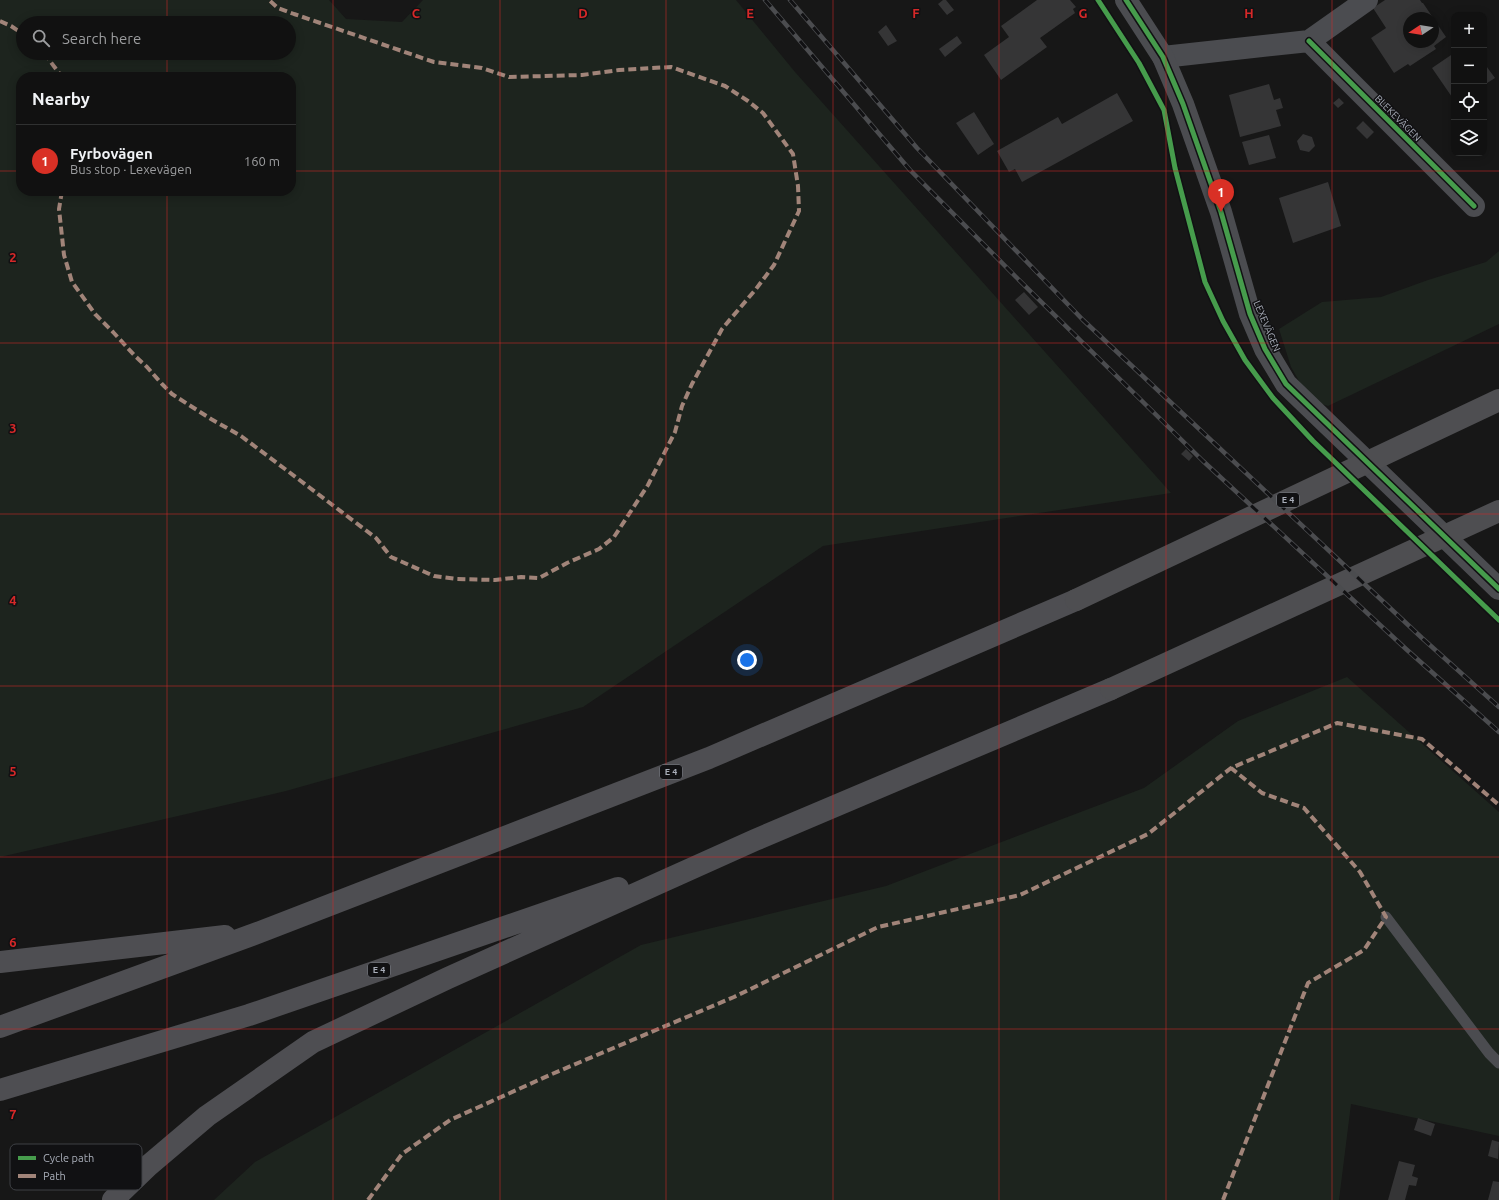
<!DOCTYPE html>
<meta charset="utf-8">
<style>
body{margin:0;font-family:Ubuntu,sans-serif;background:#1e1f1f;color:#f1f3f6}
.controls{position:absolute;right:12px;top:12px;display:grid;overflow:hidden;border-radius:8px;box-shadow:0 2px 10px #0003}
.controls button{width:36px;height:36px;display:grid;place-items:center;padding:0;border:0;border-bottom:1px solid #303131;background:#111;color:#f1f3f6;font:20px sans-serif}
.compass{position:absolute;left:1403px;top:12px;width:36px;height:36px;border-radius:50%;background:#111;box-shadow:0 2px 10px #0003;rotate:258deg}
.you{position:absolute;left:747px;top:660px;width:14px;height:14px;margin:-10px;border:3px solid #fff;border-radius:50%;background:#1a73e8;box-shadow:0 0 0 6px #1a73e833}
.badge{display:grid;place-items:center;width:26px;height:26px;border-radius:50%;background:#d93025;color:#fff;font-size:13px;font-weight:700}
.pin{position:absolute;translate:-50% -33px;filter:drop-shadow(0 1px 2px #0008)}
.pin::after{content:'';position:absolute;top:21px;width:14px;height:12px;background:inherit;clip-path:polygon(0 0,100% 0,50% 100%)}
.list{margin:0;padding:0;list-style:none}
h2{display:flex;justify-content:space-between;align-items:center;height:52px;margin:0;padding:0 16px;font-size:17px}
h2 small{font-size:13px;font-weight:400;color:#9c9d9f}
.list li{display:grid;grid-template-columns:26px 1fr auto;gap:12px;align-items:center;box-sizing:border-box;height:72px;padding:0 16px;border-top:1px solid #303131}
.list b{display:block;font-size:15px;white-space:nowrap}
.list p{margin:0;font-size:13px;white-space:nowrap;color:#9c9d9f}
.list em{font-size:13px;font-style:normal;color:#9c9d9f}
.icon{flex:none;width:22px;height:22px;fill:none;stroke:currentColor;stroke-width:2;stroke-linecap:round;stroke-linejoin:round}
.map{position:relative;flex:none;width:1499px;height:1200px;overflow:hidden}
.search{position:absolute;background:#111;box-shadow:0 2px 10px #0003;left:16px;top:16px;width:280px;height:44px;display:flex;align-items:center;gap:10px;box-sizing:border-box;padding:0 14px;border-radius:22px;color:#9c9d9f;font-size:15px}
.panel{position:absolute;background:#111;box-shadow:0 2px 10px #0003;left:16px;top:72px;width:280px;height:124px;border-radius:16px}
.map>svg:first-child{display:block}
.green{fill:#1d241e;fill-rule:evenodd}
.building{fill:#353536;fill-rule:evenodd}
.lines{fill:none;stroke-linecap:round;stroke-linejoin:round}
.service{stroke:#4b4c50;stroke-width:11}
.minor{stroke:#4b4c50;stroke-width:22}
.tertiary{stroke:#4b4c50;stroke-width:22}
.trunk{stroke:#4e4e52;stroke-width:22}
.motorway{stroke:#4e4e51;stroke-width:22}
.rail-casing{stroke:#4b4c4f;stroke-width:4.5}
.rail{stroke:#111113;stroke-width:3;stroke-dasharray:9;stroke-linecap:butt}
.quiet{stroke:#a18479;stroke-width:4;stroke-dasharray:8 4;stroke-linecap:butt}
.cycleway-casing{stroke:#111113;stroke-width:8}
.cycleway{stroke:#469c4c;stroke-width:5}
.grid{fill:none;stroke:#d62828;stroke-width:1;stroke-opacity:0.55}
.labels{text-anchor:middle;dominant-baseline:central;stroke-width:3;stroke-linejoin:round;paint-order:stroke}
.shield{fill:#111113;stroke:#7b7e86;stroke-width:1}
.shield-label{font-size:9px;font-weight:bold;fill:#a8adb8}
.street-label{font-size:10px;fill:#a8adb8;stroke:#111113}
.key{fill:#111113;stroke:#3e4045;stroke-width:1}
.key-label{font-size:11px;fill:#a8adb8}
.grid-label{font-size:13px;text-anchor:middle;font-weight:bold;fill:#d62828;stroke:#111113;stroke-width:3;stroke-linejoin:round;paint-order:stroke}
</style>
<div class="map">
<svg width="1499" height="1200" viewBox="0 0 1499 1200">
<rect width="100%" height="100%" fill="#171717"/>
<path class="green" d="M0,0h329l17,19 56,3 21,-22h313l59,72 376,421 -348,53 -240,161 -297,84 -286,66zM23,23h266v30h-266zM21,77h270v114h-270z
M1499,251v73l-171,82 -18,-6 -19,-33 -12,-38 43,-27 59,-5 47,-17 58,-18z
M1347,677l152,135v324l-148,-32 -12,96h-1125l41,-38 386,-217 245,-59 258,-98 94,-67z"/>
<path class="building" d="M943,0h3l8,10 -7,5 -9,-11z
M1037,0h33l6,7 -3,2 2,4 -35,25 7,9 -46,33 -17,-25 25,-18 -8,-11z
M1385,0h35l2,3h1l23,34 -12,9 2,3 -26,17 -2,-2 -14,9 -23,-35 15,-10 -13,-20zM1409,18h24v24h-24z
M886,25l11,16 -9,5 -10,-14z
M957,36l5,7 -17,14 -6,-8z
M1454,53v47l-22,-32z
M1484,63l11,15 -11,7z
M1269,84l5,16 6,-2 3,10 -7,2 5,16 -41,11 -11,-42z
M1117,93l16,28 -111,61 -7,-13 -6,3 -12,-21 61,-34 4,7z
M1339,98l5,5 -6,5 -5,-5z
M974,112l20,32 -16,11 -22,-32z
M1363,121l11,11 -7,7 -11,-11z
M1303,134l9,3 3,9 -6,6 -9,-2 -3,-9z
M1269,135l7,23 -27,7 -7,-23z
M1328,182l13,44 -48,17 -14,-45z
M1024,292l14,15 -9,8 -14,-15z
M1186,449l7,7 -4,5 -8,-7z
M1418,1118l17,6 -4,12 -17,-6z
M1492,1140l7,2 -1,17 -10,-3z
M1399,1161l16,4 -3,11 6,2 -2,8 -7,-1 -4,15h-17z
M1493,1181l6,1v18h-11z"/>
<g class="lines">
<path class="service" d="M1386,917l103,136 10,10"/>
<path class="minor" d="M1309,41l165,165
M1163,57l146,-16 58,-41"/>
<path class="tertiary" d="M1126,0l37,57 20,47 38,108 29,102 15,35 21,35 213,205"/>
<path class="trunk" d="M0,962l225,-26
M0,1027l260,-95 449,-174 367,-158
M0,1090l249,-75 369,-127
M113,1200l35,-34 59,-50 106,-74 135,-64 307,-138 356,-151"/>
<path class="motorway" d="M1076,600l423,-200
M1111,689l388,-178"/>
<defs>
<path id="rail" d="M765,0l145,170 106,107 187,184 203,188 93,83
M790,0l127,148 166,172 339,318 77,69"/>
</defs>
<use href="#rail" class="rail-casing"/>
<use href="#rail" class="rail"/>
<path class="quiet" d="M0,21l11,5 12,8
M44,53l18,24
M62,191l-3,18 5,46 8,27 23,32 18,18 22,24 12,11 15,17 10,10 39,25 30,17 44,33 91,69 15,19 43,19 23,3 38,1 26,-3 18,1 28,-15 32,-14 15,-12 34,-52 27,-53 7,-26 10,-22 30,-55 34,-40 18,-24 25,-54 -1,-25 -5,-32 -30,-41 -15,-12 -23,-15 -54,-19 -52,3 -37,5 -73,2 -27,-9 -48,-6 -140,-48 -16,-6 -9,-8
M368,1200l34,-46 48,-34 102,-46 182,-77 144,-70 142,-32 128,-61 83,-66 106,-45 85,16 77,66
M1223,1200l85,-217 56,-33 22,-33 -26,-45 -56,-64 -42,-15 -31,-25"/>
<defs>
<path id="cycleway" d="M1098,0l41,63 25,47 11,58 30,114 18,39 22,39 28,38 40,43 186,179
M1126,0l37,57 20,47 38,108 29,102 15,35 21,35 213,205
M1309,41l165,165"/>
</defs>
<use href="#cycleway" class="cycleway-casing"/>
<use href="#cycleway" class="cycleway"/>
</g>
<path class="grid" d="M167,0v23M333,0v1200M500,0v1200M666,0v1200M833,0v1200M999,0v1200M1166,0v1200M1332,0v1200M167,53v24M0,171h21M291,171h1208M167,191v1009M0,343h1499M0,514h1499M0,686h1499M0,857h1499M0,1029h1499"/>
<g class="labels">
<g class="shield">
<rect x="1277" y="493" width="22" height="14" rx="3"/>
<rect x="660" y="765" width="22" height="14" rx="3"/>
<rect x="368" y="963" width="22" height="14" rx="3"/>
</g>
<g class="shield-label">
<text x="1288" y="500">E 4</text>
<text x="671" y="772">E 4</text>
<text x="379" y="970">E 4</text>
</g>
<g class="street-label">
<text transform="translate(1398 118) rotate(45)">BLEKEVÄGEN</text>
<text transform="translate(1267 326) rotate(67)">LEXEVÄGEN</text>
</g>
</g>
<rect x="10" y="1144" width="132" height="46" rx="6" class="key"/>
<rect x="18" y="1156" width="18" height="4" fill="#469c4c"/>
<rect x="18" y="1174" width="18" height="4" fill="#a18479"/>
<g class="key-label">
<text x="43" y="1162">Cycle path</text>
<text x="43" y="1180">Path</text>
</g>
<g class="grid-label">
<text x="416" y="18">C</text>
<text x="583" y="18">D</text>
<text x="750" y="18">E</text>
<text x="916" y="18">F</text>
<text x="1083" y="18">G</text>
<text x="1249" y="18">H</text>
<text x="13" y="262">2</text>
<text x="13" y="433">3</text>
<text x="13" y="605">4</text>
<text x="13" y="776">5</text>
<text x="13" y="947">6</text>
<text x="13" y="1119">7</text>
</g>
</svg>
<div class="controls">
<button>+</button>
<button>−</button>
<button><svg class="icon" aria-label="locate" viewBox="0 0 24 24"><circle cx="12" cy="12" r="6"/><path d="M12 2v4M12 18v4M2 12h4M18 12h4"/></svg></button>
<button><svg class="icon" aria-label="layers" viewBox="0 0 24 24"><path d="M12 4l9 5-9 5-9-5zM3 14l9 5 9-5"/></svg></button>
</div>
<svg class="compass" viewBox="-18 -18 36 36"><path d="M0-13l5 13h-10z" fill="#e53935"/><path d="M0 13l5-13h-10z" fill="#9c9d9f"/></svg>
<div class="you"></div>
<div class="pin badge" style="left:1221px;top:212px">1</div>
<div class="search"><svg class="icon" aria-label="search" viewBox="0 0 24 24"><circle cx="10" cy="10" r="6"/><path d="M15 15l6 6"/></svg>Search here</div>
<section class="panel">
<h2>Nearby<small></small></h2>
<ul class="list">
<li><span class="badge">1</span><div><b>Fyrbovägen</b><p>Bus stop · Lexevägen</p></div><em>160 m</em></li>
</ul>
</section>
</div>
